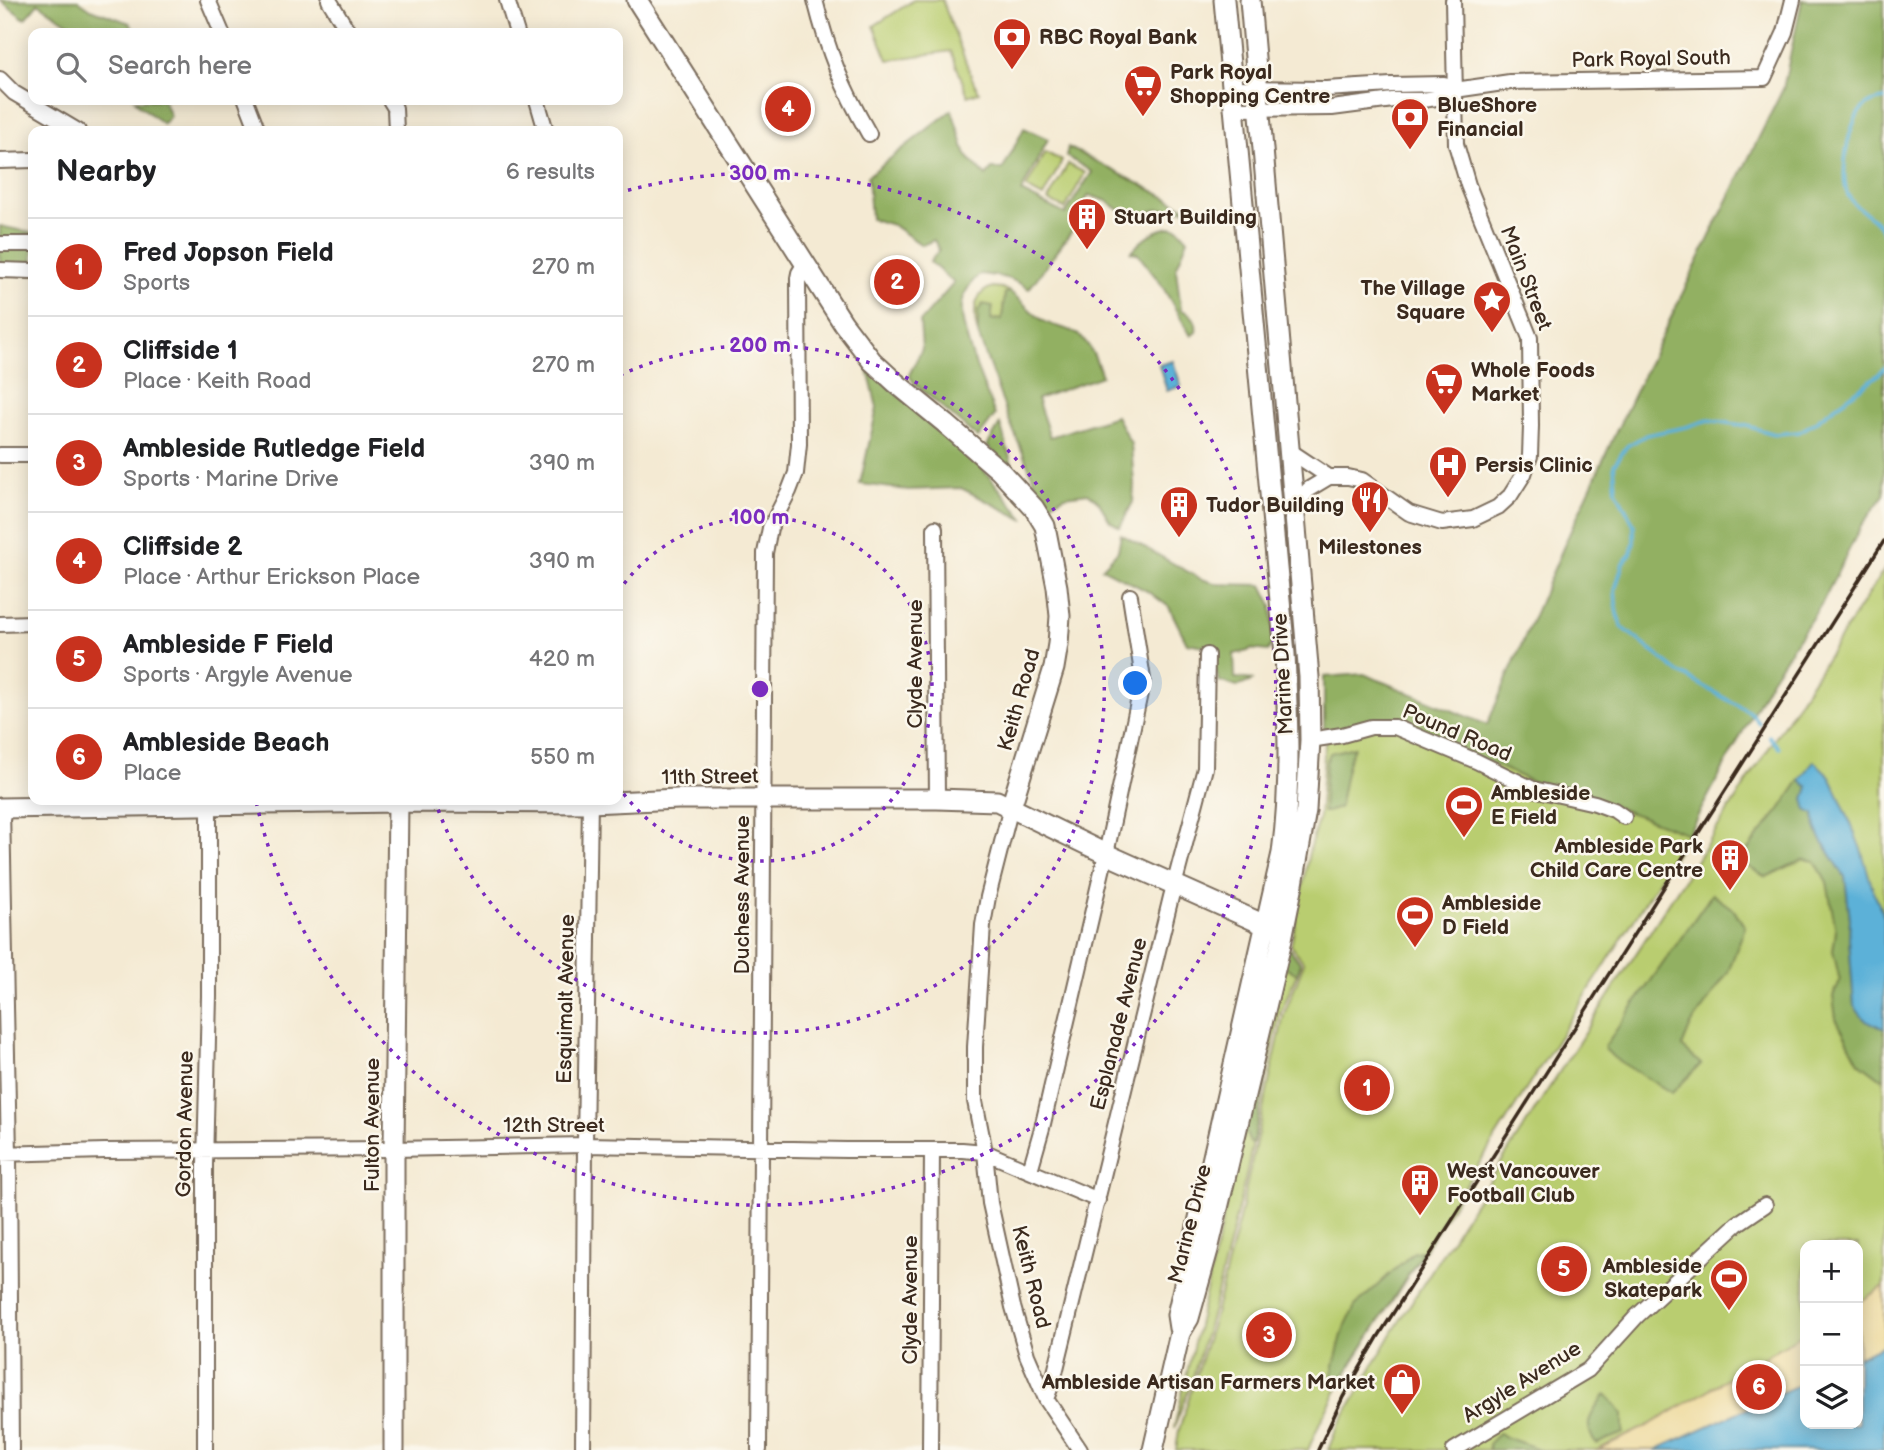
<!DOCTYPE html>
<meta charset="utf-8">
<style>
body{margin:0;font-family:"Balsamiq Sans",sans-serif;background:#f2f2f2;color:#202124}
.controls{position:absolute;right:21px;bottom:21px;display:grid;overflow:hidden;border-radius:14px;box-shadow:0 4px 18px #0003}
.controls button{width:63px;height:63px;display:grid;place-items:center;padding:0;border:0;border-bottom:2px solid #e0e0e0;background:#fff;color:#202124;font:35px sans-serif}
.you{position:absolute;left:1136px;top:684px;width:24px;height:24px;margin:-18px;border:5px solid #fff;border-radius:50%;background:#1a73e8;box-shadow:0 0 0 10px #1a73e833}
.badge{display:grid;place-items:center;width:46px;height:46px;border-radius:50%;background:#c8321e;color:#fff;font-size:23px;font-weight:700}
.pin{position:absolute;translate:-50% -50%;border:4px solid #fff;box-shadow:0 2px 7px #0006}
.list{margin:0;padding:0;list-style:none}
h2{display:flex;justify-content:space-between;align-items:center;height:91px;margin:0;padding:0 28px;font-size:30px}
h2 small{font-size:23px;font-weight:400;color:#757577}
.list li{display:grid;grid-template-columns:46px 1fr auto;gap:21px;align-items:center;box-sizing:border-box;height:98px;padding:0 28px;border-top:2px solid #e0e0e0}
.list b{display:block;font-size:26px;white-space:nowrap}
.list p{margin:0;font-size:23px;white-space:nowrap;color:#757577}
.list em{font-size:23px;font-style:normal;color:#757577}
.icon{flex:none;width:38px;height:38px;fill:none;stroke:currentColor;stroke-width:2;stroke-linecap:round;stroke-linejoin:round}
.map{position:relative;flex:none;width:1884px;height:1450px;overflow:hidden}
.search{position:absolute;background:#fff;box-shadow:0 4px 18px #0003;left:28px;top:28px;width:595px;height:77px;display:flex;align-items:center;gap:18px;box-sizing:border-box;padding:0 24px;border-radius:14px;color:#757577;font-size:26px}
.panel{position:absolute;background:#fff;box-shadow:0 4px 18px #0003;left:28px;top:126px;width:595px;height:679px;border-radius:14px}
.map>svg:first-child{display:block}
.green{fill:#b9cd70;stroke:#7a7c47;stroke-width:2}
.forest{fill:#92b062;stroke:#666d40;stroke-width:2}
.sand{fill:#eeda9e;stroke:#94825e;stroke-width:2}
.water{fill:#5cb1d8;stroke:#4c6e7b;stroke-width:2}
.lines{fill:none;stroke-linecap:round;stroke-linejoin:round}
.stream{stroke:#5cb1d8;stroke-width:3.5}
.street-casing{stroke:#7c6d5d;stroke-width:18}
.secondary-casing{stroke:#7c6d5d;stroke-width:23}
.street{stroke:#fff;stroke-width:14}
.secondary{stroke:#fff;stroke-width:19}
.rail{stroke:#3b2a1e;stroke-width:3.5}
.ring{fill:none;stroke:#7b2cbf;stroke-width:3.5;stroke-dasharray:3.5 7}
.labels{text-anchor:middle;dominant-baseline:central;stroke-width:5;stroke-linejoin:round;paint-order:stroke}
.poi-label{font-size:21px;font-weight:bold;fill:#3b2a1e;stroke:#fbf7ec;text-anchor:start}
.street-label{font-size:21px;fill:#3b2a1e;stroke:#fbf7ec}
.centre{fill:#7b2cbf;stroke:#fbf7ec;stroke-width:3.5}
.ring-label{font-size:21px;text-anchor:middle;font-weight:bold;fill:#7b2cbf;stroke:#fbf7ec;stroke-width:5;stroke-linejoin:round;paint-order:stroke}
</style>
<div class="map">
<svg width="1884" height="1450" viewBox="0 0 1884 1450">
<rect width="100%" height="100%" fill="#fbf7ec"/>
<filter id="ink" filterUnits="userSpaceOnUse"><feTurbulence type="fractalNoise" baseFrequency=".0143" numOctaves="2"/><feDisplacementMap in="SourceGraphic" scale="14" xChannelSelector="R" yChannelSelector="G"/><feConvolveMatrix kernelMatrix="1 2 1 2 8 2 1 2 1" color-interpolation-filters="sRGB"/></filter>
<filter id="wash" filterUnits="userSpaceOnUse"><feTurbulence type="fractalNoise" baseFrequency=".00686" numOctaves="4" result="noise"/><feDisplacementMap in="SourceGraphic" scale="28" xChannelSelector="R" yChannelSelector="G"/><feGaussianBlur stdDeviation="1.57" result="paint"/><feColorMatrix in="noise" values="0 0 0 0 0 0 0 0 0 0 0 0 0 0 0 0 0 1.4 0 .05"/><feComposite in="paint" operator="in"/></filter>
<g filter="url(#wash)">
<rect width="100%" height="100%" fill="#f4ead3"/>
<path class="green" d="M914,0h28l32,83 5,9 -11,4 -17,-45 -63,9 -14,-34z
M1045,152l17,9 -19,36 -17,-9z
M1068,164l17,9 -20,36 -17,-9z
M993,287l9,1 8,4 -5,1 -3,26 -11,1 -13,-9v23c-5,-18 -6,-41 15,-47z
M1884,570v775l-26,12v-112h-53v137l-150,68h-327l8,-20 58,-100 62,-98z
M1330,680l358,154 -341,538 -27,50 -12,28h-132l3,-20 37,-119 24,-96 44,-201 20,-51 -13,-18 19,-98 9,-30z
M1286,949h4l11,15 -21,50 -35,166 -31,126 -23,77 -17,45z"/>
<path class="forest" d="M0,0h78l13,9 39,14 6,10h-53l-45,-30 -13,16z
M1802,0h82v495l-23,31 -39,77 -51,76 -83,155 -102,-38 -46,-11 -145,-64h-26l-39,12 -6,-2v-54l40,-3 123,51 79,-184 49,-107 97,-202 71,-143z
M135,100h28l7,16 -7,8 -24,-19z
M952,110l14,45 20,21 6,-7h11l21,-41 24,11 -27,53 44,22 27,-42 -26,-16 2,-9 122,63c-19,-2 -38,-4 -54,10l-4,-1 -25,-18 -18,-6 -11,17 -4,16 -45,61c-16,-11 -29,-13 -48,-15 -10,7 -18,19 -19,32 -2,28 23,81 33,109l-17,23 -64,-55 -5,-8 13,-26 -2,-27 34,-39 -24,-21 9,-12 -5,-10 -12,5 -29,-20 -22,-6 -3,-43z
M0,226l33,7v42h-33z
M1172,227l6,1 10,11 -12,30 5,41c10,3 17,10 15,22l-5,4 -30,-52 -24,-31 -6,-1c12,-13 23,-23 41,-25z
M1010,292c12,8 22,22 34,29 8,5 18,6 27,10 18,7 25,28 31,45l-65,23 13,38 66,-21 15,28 3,40 -1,18 -13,25 -10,-6 -12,-20 -10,-8 -23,3 -20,10 -36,-86 -31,-86v-23l5,-7 10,2 -2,14 11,-1 3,-26z
M868,370l101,82 56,68 -64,-32 -53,2 -48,-6 17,-76z
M1000,424l13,44 1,4 -27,-26z
M1121,534l80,45 17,5 44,1 10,20 2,34 -6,12 -18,-2 -2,2 -14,3 1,24 19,2 -17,7 -18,-6 -7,-23 -7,-12 -18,-3 -18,-36 -20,-15 -47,-24 16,-17z
M1354,747c-9,19 -10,40 -15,61l-12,4h-4l3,-49 4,-10z
M1800,780l8,7 -4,12 10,15 2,13 4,10 25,40 5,42 -1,19 5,68 10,13 20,10v49l-5,-1 -20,-15 -23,-43 -3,-23 7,-15 -7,-30 3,-20 -9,-49 -12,-21 -11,-2 -38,18 -28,-16 41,-50z
M1712,894l22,16 11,17 -17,45 -37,53 -9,22 19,17 -29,29 -58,-35 -9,-9v-3z
M1286,949h4l11,15 -4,10 -15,-9z
M1262,1076l2,1 1,7 -12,60 -3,-1 -6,-14 7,-31 7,-11 1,-9z
M1423,1251l-76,121 -7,13 -9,-8 12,-46 12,-25 59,-54z
M1605,1395c8,4 11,13 18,19v19l-27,11c-15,-22 -4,-30 9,-49z
M1499,1433l6,4 37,13h-53l-1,-6z"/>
<path class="sand" d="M1884,1286v157l-16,7h-271l52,-25 156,-92v91h53v-121z"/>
<path class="water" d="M1173,361l8,25 -14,5 -8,-26z
M1814,761l16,15 21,48 11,28 11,38 11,27v112l-20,-10 -10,-13 -5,-68 1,-19 -5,-42 -25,-40 -4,-10 -2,-13 -7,-4 -3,-11 4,-12 -8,-7z
M1884,1345v105h-229l150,-68v42h53v-67z"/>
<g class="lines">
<path class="stream" d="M1884,99c-6,1 -15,3 -20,8 -16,13 -25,70 -16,88 5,12 18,17 27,26 4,3 6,8 9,13
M1759,723l-8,-10 -73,-41 -56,-45 -5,-13 -2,-24 8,-27 8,-9 3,-12v-17l-18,-35 -2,-25 13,-19 19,-11 40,-8 23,-7 38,6 28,8 24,-2 12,-7 67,-50 6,-7
M1769,736l10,12"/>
</g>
</g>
<g filter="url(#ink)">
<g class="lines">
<defs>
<path id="street" d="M208,0l14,33
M329,0l20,33
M507,0l10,33
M815,0c13,52 27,87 54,134
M0,79l14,14 64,38
M1233,88l93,1 65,-4 53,-1 11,6
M246,100l12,31
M390,100l5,8 1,23
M537,100l9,31
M1235,109l97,-1 61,-8h29l22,-3 11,-7 55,-8 254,-4 21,-46 8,-32
M0,161l33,-1
M0,244h33
M0,270l33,1
M1290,451l39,26h19l14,3 47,33 33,10 31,-4 25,-12 12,-11 14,-22 6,-18 1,-30 -1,-88 -62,-153 -12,-41 -3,-144
M0,455h33
M1295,506l14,-17 20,-12
M935,528l2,271
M0,624l33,-1
M1310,740l32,-5 29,-8h24l81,34 57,28 62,14 19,7 10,7
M1011,807l-23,90 -5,28 -8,122v54l10,51 5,51 23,104 14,48 19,44 34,51
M2,808l7,346 2,296
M0,1154l105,-3 289,-2 191,-4 261,5h116l23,2 9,4 104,44
M1030,1170l12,-42 64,-274 37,-175 -13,-83
M1046,1399l7,-18 118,-484 34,-129 2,-113
M205,1450v-285l4,-169v-196
M583,1450l2,-305 5,-345
M759,1450l6,-897 5,-25 19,-37 7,-18 3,-29 -1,-166 1,-5 6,-10
M930,1450l2,-300
M1454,1450l134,-80 49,-54 100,-92 28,-19"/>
<path id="secondary" d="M637,0l206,323 29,38 24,22 50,41 53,46 35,38 11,18 12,61 3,29 -2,28 -4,24 -43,139
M0,808l398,-6 192,1 88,-4h259l60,2 109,53 161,72
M1179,1328l-2,-13 105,-462c9,-66 6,-132 3,-199l-61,-654
M394,1450v-301l4,-347
M1153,1450l27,-117 9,-15 19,-68 73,-306 12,-60 13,-74 4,-70 -1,-63 -59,-677"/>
</defs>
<use href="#street" class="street-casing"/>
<use href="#secondary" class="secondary-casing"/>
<use href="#street" class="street"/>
<use href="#secondary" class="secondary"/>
<path class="rail" d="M1318,1450l25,-53 35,-60 506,-796"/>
</g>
</g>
<g class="ring">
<path d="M618 592A172 172 0 1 1 618 786"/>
<path d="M620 375A344 344 0 1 1 435 801"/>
<path d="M618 193A516 516 0 1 1 256 801"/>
</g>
<defs>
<symbol id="bank-pin" viewBox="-11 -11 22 30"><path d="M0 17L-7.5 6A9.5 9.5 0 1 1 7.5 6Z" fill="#c8321e" stroke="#fbf7ec"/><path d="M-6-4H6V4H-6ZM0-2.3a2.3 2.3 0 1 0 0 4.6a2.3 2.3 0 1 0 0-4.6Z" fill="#fff"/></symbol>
<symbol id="supermarket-pin" viewBox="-11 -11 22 30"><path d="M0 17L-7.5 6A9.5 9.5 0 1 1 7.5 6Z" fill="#c8321e" stroke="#fbf7ec"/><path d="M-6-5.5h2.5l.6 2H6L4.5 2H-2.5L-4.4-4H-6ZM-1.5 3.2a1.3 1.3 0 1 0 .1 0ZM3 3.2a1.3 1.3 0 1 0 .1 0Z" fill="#fff"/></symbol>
<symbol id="building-pin" viewBox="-11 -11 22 30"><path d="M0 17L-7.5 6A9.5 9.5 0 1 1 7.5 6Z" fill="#c8321e" stroke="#fbf7ec"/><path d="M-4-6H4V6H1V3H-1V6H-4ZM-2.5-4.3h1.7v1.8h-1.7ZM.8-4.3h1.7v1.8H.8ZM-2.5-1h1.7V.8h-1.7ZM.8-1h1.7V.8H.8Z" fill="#fff"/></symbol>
<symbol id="sight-pin" viewBox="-11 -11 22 30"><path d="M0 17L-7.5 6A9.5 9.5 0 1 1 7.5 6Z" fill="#c8321e" stroke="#fbf7ec"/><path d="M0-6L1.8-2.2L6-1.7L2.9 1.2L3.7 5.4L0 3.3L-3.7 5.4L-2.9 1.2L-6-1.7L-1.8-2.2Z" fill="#fff"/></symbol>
<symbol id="hospital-pin" viewBox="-11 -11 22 30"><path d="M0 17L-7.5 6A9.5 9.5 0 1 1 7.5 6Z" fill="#c8321e" stroke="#fbf7ec"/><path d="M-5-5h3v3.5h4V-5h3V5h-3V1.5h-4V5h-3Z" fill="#fff"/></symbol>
<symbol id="restaurant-pin" viewBox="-11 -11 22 30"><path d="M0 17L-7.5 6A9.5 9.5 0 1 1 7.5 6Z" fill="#c8321e" stroke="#fbf7ec"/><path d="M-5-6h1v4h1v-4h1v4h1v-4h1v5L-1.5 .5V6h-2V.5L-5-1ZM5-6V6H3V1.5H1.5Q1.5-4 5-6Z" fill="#fff"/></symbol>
<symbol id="stadium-pin" viewBox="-11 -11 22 30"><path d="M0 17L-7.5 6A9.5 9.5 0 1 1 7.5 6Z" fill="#c8321e" stroke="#fbf7ec"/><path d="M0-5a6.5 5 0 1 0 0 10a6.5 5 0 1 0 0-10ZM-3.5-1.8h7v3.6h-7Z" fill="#fff"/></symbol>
<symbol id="shop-pin" viewBox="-11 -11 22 30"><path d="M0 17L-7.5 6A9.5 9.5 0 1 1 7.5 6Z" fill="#c8321e" stroke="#fbf7ec"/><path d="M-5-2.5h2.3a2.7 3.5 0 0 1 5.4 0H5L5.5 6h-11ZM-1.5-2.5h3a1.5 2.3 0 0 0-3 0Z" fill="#fff"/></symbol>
</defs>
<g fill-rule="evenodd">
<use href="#bank-pin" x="990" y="15" width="44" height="60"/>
<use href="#supermarket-pin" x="1121" y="62" width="44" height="60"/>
<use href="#bank-pin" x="1388" y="95" width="44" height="60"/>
<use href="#building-pin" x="1065" y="195" width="44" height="60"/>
<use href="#sight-pin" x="1470" y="278" width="44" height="60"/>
<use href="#supermarket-pin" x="1422" y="360" width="44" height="60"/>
<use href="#hospital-pin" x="1426" y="443" width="44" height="60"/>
<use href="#restaurant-pin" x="1348" y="478" width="44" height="60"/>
<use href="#building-pin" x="1157" y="483" width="44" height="60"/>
<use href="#stadium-pin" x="1442" y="783" width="44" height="60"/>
<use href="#building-pin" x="1708" y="836" width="44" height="60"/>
<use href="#stadium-pin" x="1393" y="893" width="44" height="60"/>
<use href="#building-pin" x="1398" y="1161" width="44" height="60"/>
<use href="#stadium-pin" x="1707" y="1256" width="44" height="60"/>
<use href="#shop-pin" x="1380" y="1360" width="44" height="60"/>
</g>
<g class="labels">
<g class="poi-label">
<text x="1039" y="37">RBC Royal Bank</text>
<text x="1170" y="72">Park Royal<tspan x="1170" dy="24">Shopping Centre</tspan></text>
<text x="1437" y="105">BlueShore<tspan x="1437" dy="24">Financial</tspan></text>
<text x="1114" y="217">Stuart Building</text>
<text x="1465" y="288" text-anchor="end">The Village<tspan x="1465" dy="24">Square</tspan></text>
<text x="1471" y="370">Whole Foods<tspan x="1471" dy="24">Market</tspan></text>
<text x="1475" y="465">Persis Clinic</text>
<text x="1206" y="505">Tudor Building</text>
<text x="1370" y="547" text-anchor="middle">Milestones</text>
<text x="1491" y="793">Ambleside<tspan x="1491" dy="24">E Field</tspan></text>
<text x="1703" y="846" text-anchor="end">Ambleside Park<tspan x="1703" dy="24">Child Care Centre</tspan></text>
<text x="1442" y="903">Ambleside<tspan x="1442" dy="24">D Field</tspan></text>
<text x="1447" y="1171">West Vancouver<tspan x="1447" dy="24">Football Club</tspan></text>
<text x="1702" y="1266" text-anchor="end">Ambleside<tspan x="1702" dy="24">Skatepark</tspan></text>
<text x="1375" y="1382" text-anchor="end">Ambleside Artisan Farmers Market</text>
</g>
<g class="street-label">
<text transform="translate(1651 59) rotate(-1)">Park Royal South</text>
<text transform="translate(1526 278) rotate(69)">Main Street</text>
<text transform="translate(915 664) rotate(-90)">Clyde Avenue</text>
<text transform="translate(1283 674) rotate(-93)">Marine Drive</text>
<text transform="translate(1019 700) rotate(-74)">Keith Road</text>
<text transform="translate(1457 733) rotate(23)">Pound Road</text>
<text transform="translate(710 777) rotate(-1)">11th Street</text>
<text transform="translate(742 895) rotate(-90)">Duchess Avenue</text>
<text transform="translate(566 999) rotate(-89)">Esquimalt Avenue</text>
<text transform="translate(1119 1024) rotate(-76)">Esplanade Avenue</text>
<text transform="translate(185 1124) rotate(-89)">Gordon Avenue</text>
<text transform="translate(372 1125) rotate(-90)">Fulton Avenue</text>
<text x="554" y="1125">12th Street</text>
<text transform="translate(1190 1224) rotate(-76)">Marine Drive</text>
<text transform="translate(1031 1277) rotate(76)">Keith Road</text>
<text transform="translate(910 1300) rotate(-90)">Clyde Avenue</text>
<text transform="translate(1522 1382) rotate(-32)">Argyle Avenue</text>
</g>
</g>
<circle cx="760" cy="689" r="10" class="centre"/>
<g class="ring-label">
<text x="760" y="180">300 m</text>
<text x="760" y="352">200 m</text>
<text x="760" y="524">100 m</text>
</g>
</svg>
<div class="controls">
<button>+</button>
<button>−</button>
<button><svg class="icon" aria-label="layers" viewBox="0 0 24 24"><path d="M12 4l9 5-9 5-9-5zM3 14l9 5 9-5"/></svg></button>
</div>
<div class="you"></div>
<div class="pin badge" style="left:1367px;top:1088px">1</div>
<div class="pin badge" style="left:897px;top:282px">2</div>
<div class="pin badge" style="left:1269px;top:1335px">3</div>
<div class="pin badge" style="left:788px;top:109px">4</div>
<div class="pin badge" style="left:1564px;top:1269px">5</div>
<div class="pin badge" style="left:1759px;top:1387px">6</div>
<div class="search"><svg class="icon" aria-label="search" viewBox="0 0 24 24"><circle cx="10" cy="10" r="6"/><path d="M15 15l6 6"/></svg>Search here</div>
<section class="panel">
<h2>Nearby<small>6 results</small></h2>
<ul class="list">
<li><span class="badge">1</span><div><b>Fred Jopson Field</b><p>Sports</p></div><em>270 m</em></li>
<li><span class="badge">2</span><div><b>Cliffside 1</b><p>Place · Keith Road</p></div><em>270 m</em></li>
<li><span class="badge">3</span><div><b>Ambleside Rutledge Field</b><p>Sports · Marine Drive</p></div><em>390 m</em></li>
<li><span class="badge">4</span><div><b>Cliffside 2</b><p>Place · Arthur Erickson Place</p></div><em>390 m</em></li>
<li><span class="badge">5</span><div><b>Ambleside F Field</b><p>Sports · Argyle Avenue</p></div><em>420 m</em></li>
<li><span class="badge">6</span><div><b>Ambleside Beach</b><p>Place</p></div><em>550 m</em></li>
</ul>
</section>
</div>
